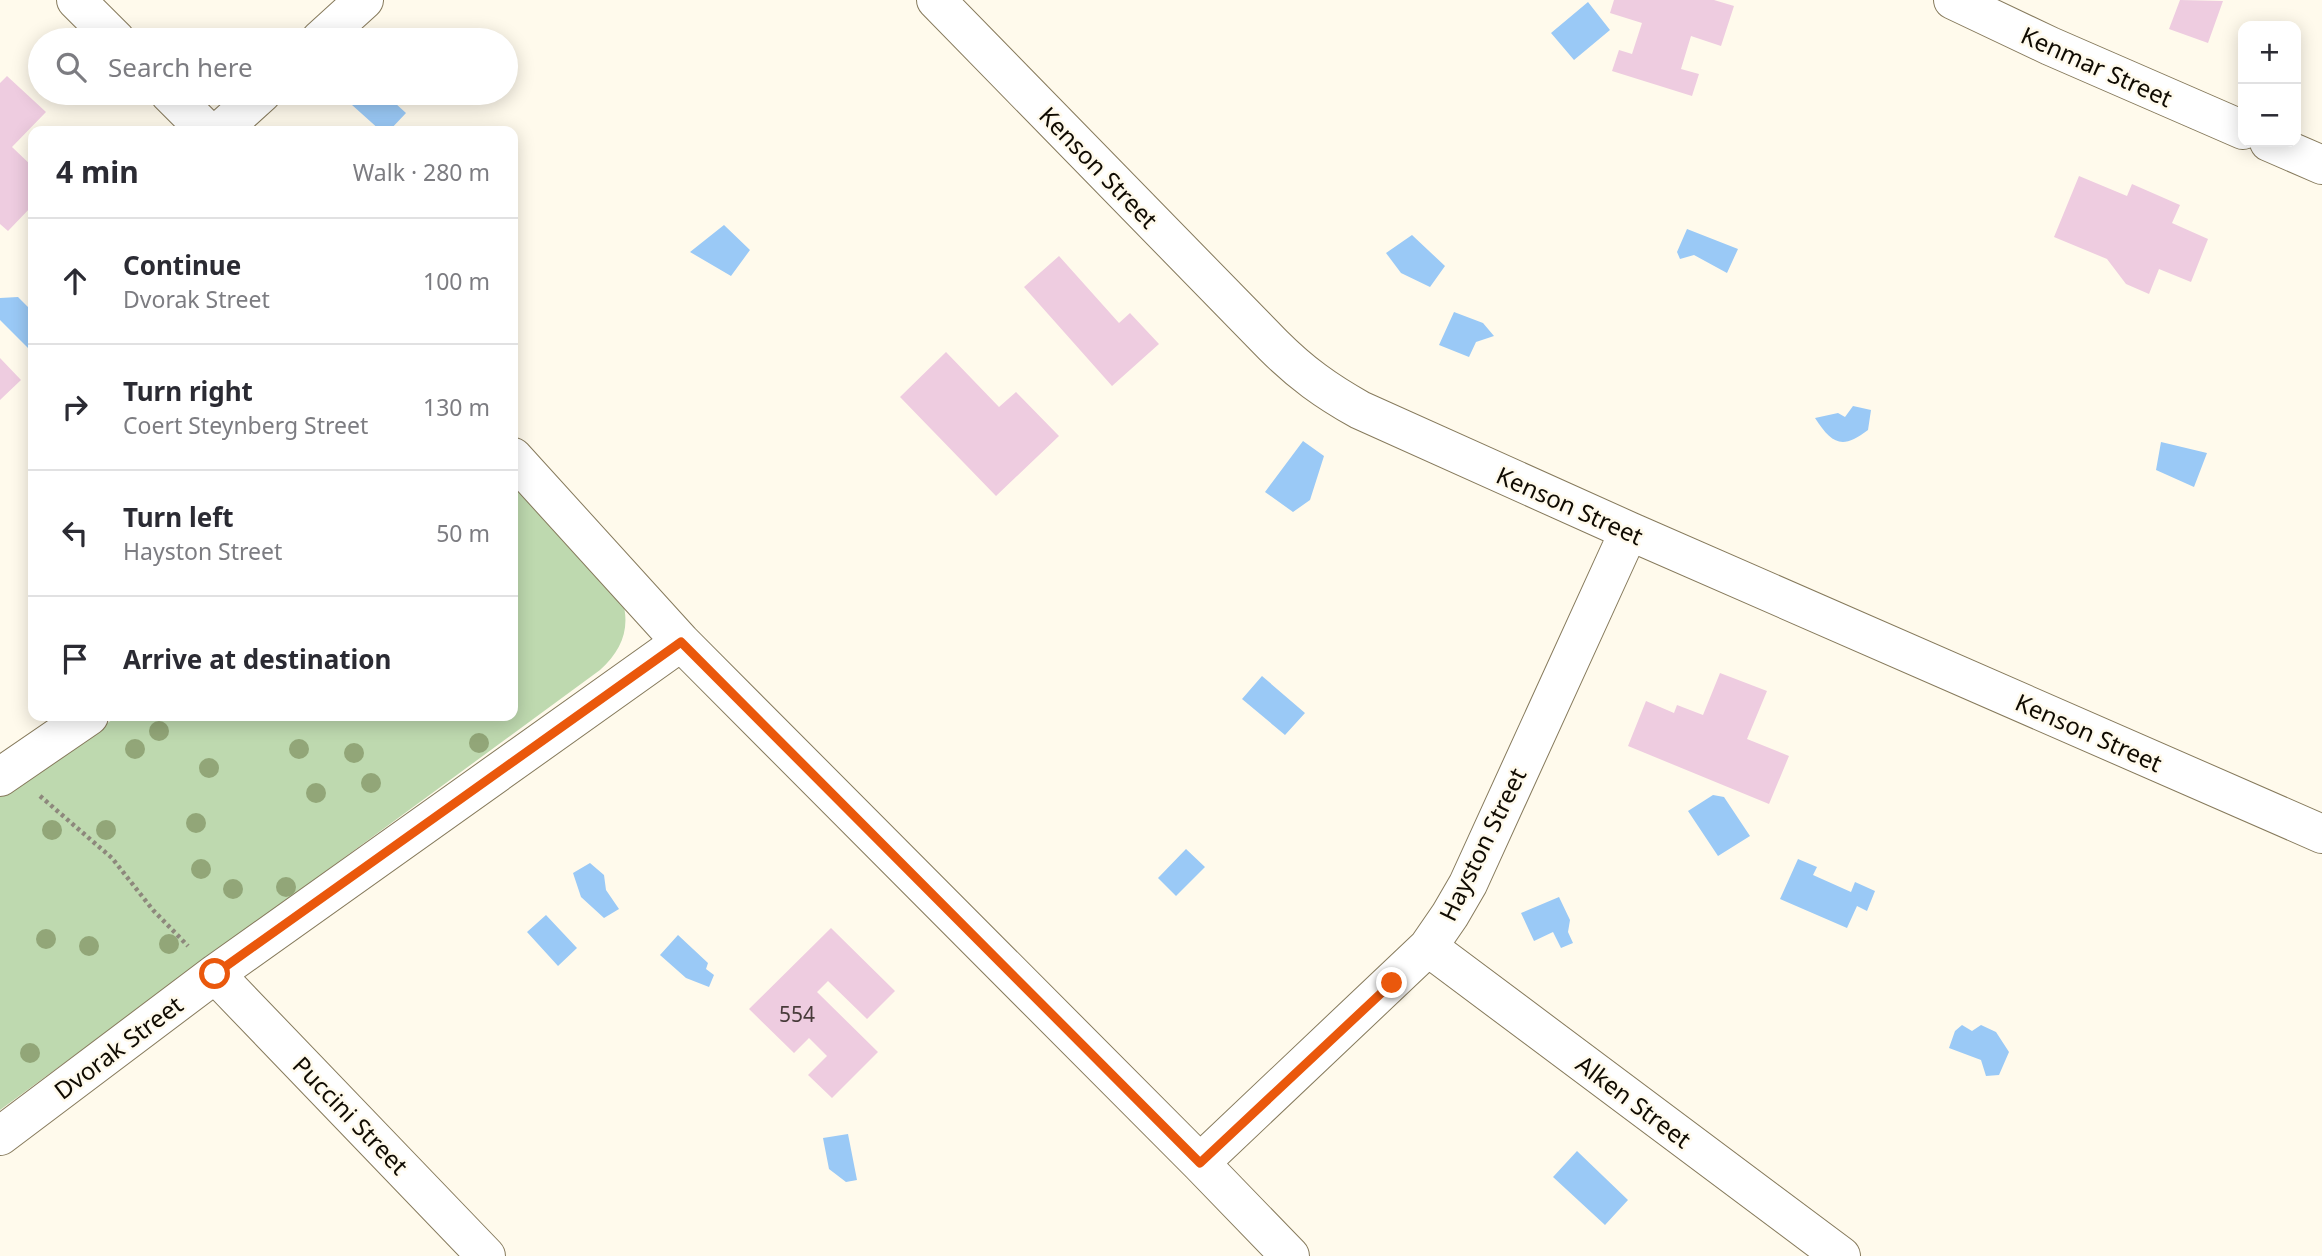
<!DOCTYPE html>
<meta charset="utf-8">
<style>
body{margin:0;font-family:"Noto Sans",sans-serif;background:#f2f2f3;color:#2b2b33}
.controls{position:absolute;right:21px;top:21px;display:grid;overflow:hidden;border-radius:14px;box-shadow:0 4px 18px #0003}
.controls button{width:63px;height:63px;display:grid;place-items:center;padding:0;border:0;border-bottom:2px solid #e1e1e2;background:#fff;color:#2b2b33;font:35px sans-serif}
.stop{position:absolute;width:21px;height:21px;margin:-16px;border:5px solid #ea580c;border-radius:50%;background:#fff}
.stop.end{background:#ea580c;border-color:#fff;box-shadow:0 2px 7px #0008}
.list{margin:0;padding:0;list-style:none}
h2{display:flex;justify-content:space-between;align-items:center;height:91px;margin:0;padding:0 28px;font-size:30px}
h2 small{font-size:23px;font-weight:400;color:#7c7c81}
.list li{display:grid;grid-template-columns:46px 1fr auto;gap:21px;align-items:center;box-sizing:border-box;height:126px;padding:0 28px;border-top:2px solid #e1e1e2}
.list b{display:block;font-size:26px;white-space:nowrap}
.list p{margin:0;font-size:23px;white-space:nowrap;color:#7c7c81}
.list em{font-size:23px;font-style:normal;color:#7c7c81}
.icon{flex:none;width:38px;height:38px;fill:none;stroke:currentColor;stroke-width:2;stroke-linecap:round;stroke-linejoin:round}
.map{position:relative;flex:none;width:2322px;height:1256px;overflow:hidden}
.search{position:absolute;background:#fff;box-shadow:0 4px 18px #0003;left:28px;top:28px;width:490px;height:77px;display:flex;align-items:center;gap:18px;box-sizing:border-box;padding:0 24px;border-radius:38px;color:#7c7c81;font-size:26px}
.panel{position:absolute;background:#fff;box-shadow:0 4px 18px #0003;left:28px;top:126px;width:490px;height:595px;border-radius:14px}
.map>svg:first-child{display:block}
.green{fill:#bed9af}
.water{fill:#9ac9f6}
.building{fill:#eecce0}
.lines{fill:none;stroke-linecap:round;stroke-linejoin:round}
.minor-casing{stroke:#867a5c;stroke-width:40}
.path{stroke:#8d887c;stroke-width:4.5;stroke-dasharray:3.5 3.5;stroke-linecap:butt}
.minor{stroke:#fff;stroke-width:38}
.tree{fill:#92a678}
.route{stroke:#ea580c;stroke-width:9}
.labels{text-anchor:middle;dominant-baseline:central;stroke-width:5;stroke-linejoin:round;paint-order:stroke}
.number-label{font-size:21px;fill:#483b3a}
.street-label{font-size:24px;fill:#100b02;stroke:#fffaec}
</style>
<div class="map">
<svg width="2322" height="1256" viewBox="0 0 2322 1256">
<rect width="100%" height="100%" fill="#fffaec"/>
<path class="green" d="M513,489l11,6 98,104c9,29 0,51 -22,71l-600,440v-316l118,-78h395z"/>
<path class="water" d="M1588,2l22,28 -36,30 -23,-27z
M345,93h39l22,20 -17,18h-8l-39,-35z
M724,225l26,25 -19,26 -41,-24z
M1687,229l51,20 -11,24 -33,-18 -14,4 -3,-7z
M1412,235l33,31 -15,21 -29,-14 -15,-20z
M18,297l15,15v41l-33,-33v-22z
M1454,312l29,11 11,13 -18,6 -7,15 -30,-12z
M1853,406l18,4 -3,20c-26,20 -36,14 -53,-12l23,-5 7,4z
M1303,441l21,15 -14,44 -17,12 -28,-20z
M2161,442l46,11 -13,34 -38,-17z
M1262,676l43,37 -20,22 -43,-36z
M1713,795l11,2 26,39 -32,20 -30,-45z
M1186,849l19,18 -29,29 -18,-18z
M1798,859l19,8 -4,8 38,17 4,-10 20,9 -8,20 -10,-5 -10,22 -67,-29z
M590,863l14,12 2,15 13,19 -15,9 -23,-21 -8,-24z
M1559,897l11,23 -2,12 5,11 -12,5 -8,-16 -19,9 -13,-28z
M546,915l31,33 -19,18 -31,-34z
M678,935l30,28 -2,6 8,6 -5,12 -23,-9 -26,-23z
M1962,1025l10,6 9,-6 15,7 13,20 -10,23 -13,1 -5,-16 -32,-12 6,-17z
M848,1134l9,46 -11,2 -17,-13 -6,-31z
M1577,1151l51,49 -23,25 -52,-48z"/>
<path class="building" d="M1614,0h100l20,6 -13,40 -30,-10 -10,33 18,5 -7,22 -80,-25 7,-21 13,4 10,-31 -32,-10z
M2180,0l43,1 -15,42 -39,-14z
M7,76l39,36 -34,35 21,20v38l-25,26 -8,-7v-141z
M2079,176l48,20 5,-12 48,21 -8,18 36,16 -17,43 -32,-13 -10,25 -23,-10 -19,-25 -53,-22z
M1059,256l60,67 11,-10 29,31 -47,42 -88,-99z
M946,352l53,55 17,-15 43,44 -63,60 -96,-99z
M0,358l21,22 -21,20z
M1720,673l47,18 -20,48 42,17 -20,48 -141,-58 18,-45 28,12 3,-8 26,10z
M831,928l64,63 -28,28 -39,-38 -11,11 61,60 -46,46 -24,-23 19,-19 -18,-18 -15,15 -45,-44z"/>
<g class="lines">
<defs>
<path id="minor" d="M76,0l40,40
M936,0l337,345c28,28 53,46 87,65l269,121 693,303
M1953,0l97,46 193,84
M320,40l44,-40
M169,93l38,38
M220,131l42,-38
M2269,142l53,23
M513,457l168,185 519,521 90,93
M0,777l89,-61
M1428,947l413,309
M215,974l271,282
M0,1136l215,-162 466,-332
M1200,1163l228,-216 22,-32 18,-31 161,-353"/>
</defs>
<use href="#minor" class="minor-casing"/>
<path class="path" d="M40,796l72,62 41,52 35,36"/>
<use href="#minor" class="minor"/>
</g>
<g class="tree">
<circle cx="159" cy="731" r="10"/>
<circle cx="479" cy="743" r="10"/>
<circle cx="135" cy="749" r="10"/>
<circle cx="299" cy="749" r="10"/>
<circle cx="354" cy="753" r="10"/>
<circle cx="209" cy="768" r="10"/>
<circle cx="371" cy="783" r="10"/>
<circle cx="316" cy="793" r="10"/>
<circle cx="196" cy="823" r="10"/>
<circle cx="52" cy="830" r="10"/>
<circle cx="106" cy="830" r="10"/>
<circle cx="201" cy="869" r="10"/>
<circle cx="286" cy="887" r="10"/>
<circle cx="233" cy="889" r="10"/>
<circle cx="46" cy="939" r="10"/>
<circle cx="169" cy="944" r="10"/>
<circle cx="89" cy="946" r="10"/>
<circle cx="30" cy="1053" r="10"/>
</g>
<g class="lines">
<path class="route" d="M215,974l466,-332 519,521 192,-180"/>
</g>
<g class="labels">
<g class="number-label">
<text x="797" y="1014">554</text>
</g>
<g class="street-label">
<text transform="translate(2097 66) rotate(24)">Kenmar Street</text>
<text transform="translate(1099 167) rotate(46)">Kenson Street</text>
<text transform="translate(1570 505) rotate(24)">Kenson Street</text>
<text transform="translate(2089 732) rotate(24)">Kenson Street</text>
<text transform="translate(1482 844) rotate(-64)">Hayston Street</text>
<text transform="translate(118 1047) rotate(-37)">Dvorak Street</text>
<text transform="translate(1634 1101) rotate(37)">Alken Street</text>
<text transform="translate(351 1115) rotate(46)">Puccini Street</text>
</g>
</g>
</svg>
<div class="controls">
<button>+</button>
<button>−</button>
</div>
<div class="stop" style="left:215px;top:974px"></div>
<div class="stop end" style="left:1392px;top:983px"></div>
<div class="search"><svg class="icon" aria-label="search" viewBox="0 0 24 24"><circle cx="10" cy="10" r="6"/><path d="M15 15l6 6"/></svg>Search here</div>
<section class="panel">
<h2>4 min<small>Walk · 280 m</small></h2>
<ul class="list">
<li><svg class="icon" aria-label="ahead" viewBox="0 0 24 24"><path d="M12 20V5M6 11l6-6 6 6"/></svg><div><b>Continue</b><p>Dvorak Street</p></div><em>100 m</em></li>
<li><svg class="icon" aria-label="right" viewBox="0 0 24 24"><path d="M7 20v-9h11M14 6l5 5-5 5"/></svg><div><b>Turn right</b><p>Coert Steynberg Street</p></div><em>130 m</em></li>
<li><svg class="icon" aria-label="left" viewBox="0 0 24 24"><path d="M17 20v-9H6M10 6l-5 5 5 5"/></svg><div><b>Turn left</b><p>Hayston Street</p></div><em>50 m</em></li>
<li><svg class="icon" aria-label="arrive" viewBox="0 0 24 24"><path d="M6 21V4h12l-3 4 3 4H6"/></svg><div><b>Arrive at destination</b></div></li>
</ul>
</section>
</div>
